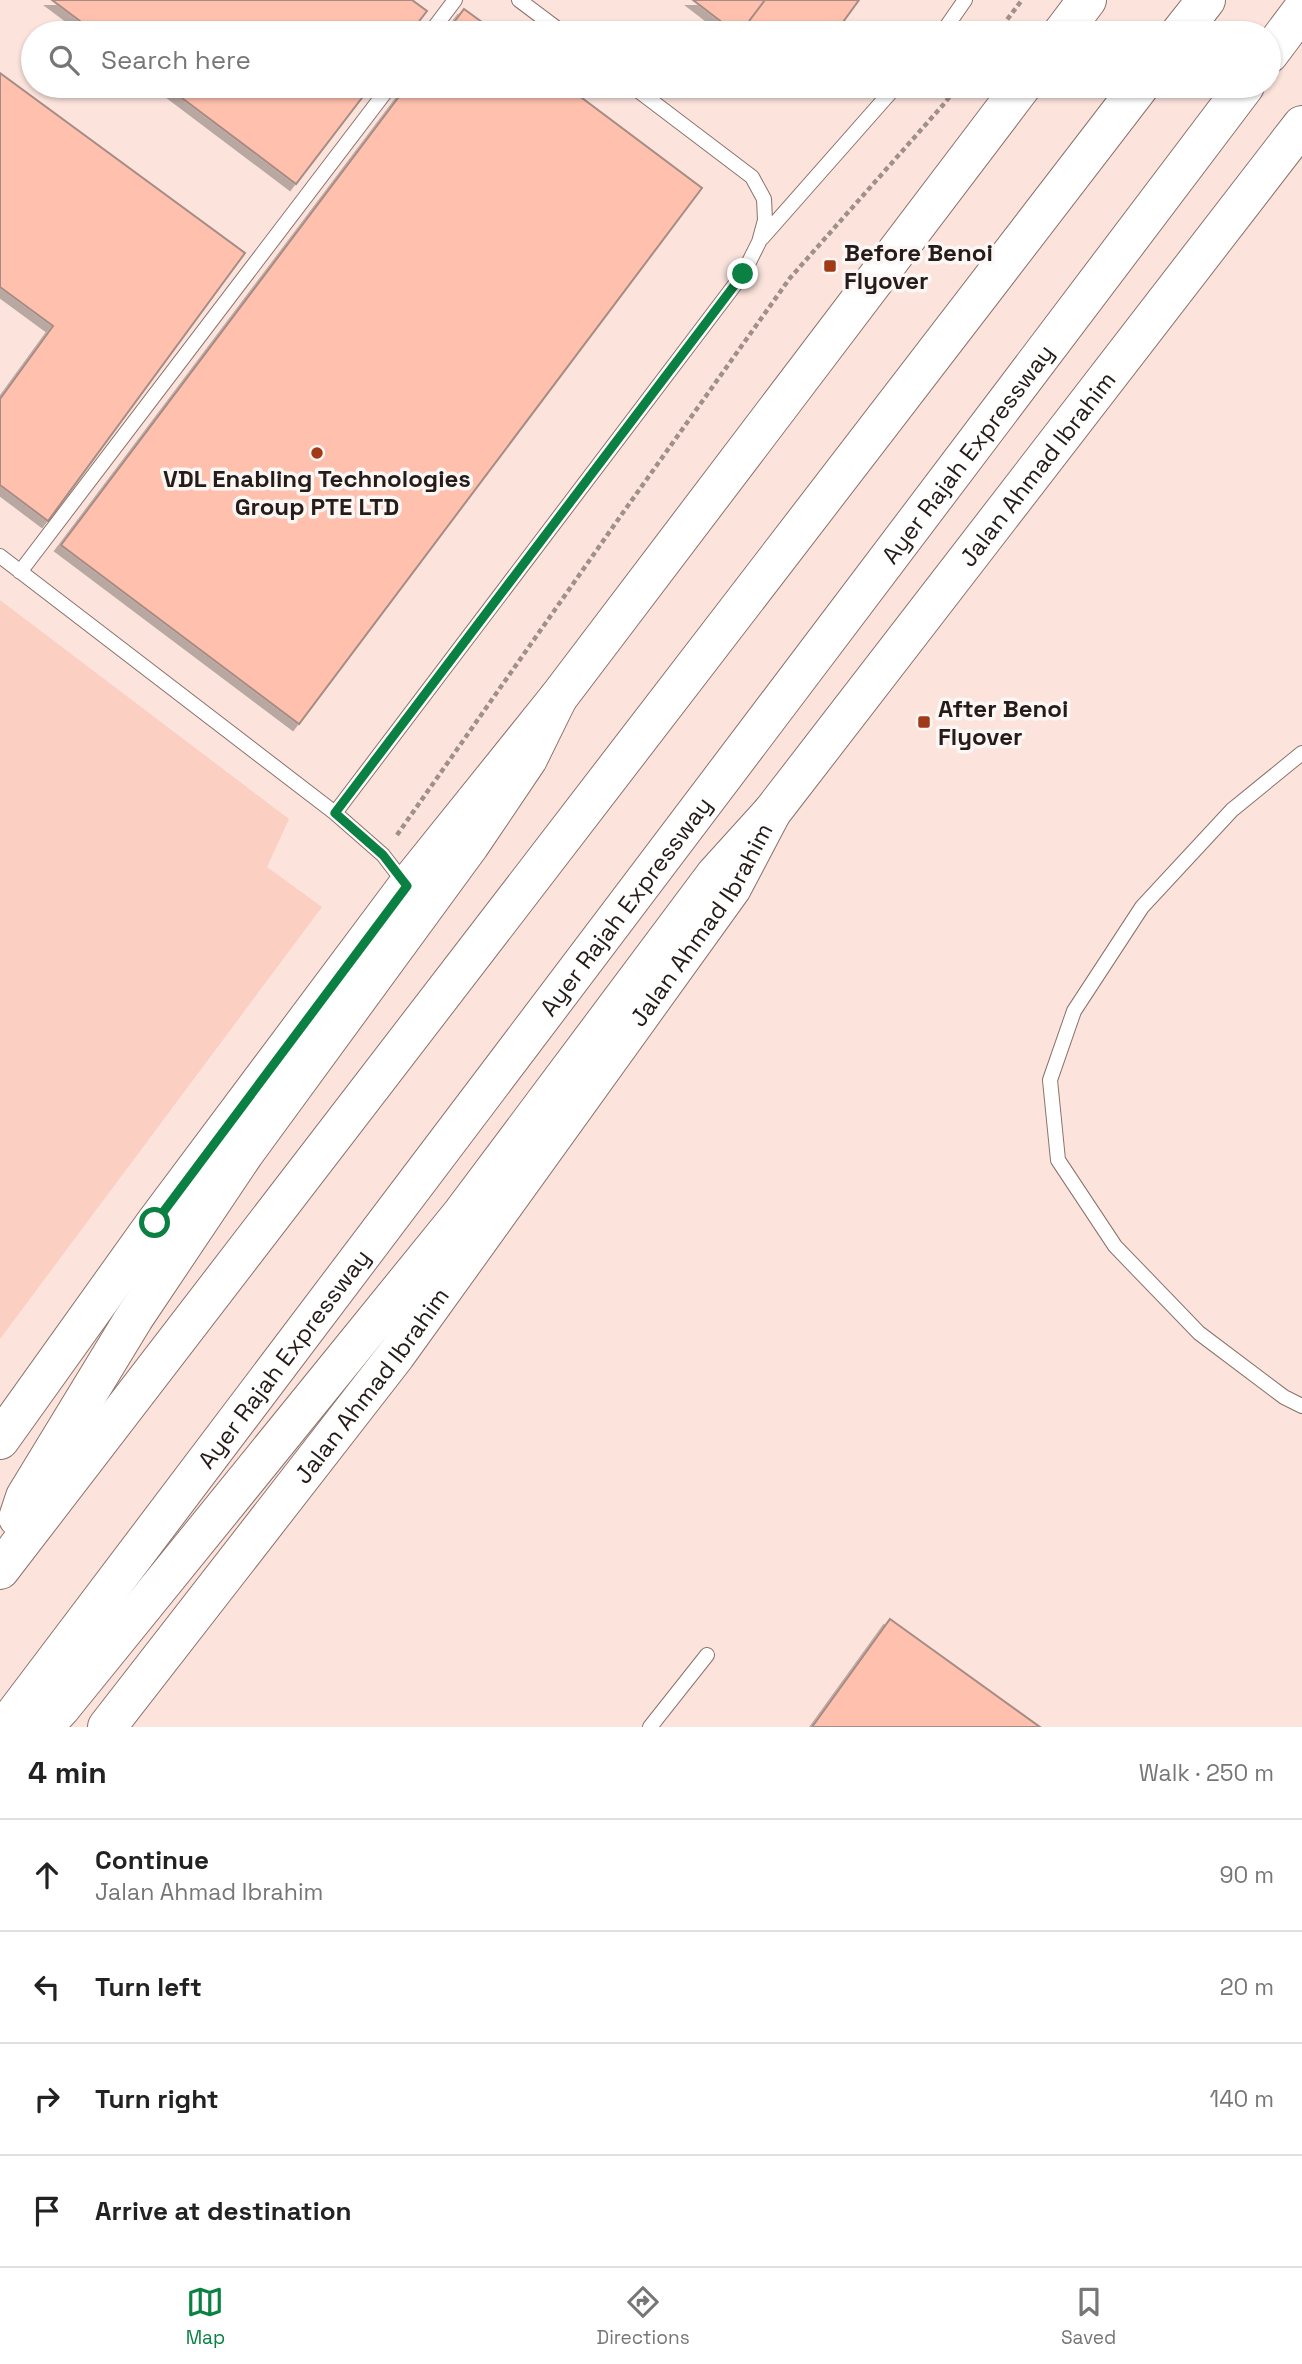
<!DOCTYPE html>
<meta charset="utf-8">
<style>
body{margin:0;font-family:"Space Grotesk",sans-serif;background:#f2f2f2;color:#222}
.stop{position:absolute;width:21px;height:21px;margin:-16px;border:5px solid #0b8043;border-radius:50%;background:#fff}
.stop.end{background:#0b8043;border-color:#fff;box-shadow:0 2px 7px #0008}
.list{margin:0;padding:0;list-style:none}
h2{display:flex;justify-content:space-between;align-items:center;height:91px;margin:0;padding:0 28px;font-size:30px}
h2 small{font-size:23px;font-weight:400;color:#767676}
.list li{display:grid;grid-template-columns:46px 1fr auto;gap:21px;align-items:center;box-sizing:border-box;height:112px;padding:0 28px;border-top:2px solid #e0e0e0}
.list b{display:block;font-size:26px;white-space:nowrap}
.list p{margin:0;font-size:23px;white-space:nowrap;color:#767676}
.list em{font-size:23px;font-style:normal;color:#767676}
.icon{flex:none;width:38px;height:38px;fill:none;stroke:currentColor;stroke-width:2;stroke-linecap:round;stroke-linejoin:round}
.map{position:relative;flex:none;width:1302px;height:1727px;overflow:hidden}
.search{position:absolute;background:#fff;box-shadow:0 2px 5px #0004;left:21px;right:21px;top:21px;height:77px;display:flex;align-items:center;gap:18px;box-sizing:border-box;padding:0 24px;border-radius:38px;color:#767676;font-size:26px}
.sheet{height:539px;background:#fff}
nav{display:flex;justify-content:space-around;align-items:center;box-sizing:border-box;height:98px;border-top:2px solid #e0e0e0;background:#fff;font-size:19px;color:#767676}
nav a{display:grid;justify-items:center;gap:4px}
nav .on{color:#0b8043}
.map>svg:first-child{display:block}
.green{fill:#fbcfc2}
.building{fill:#ffc0ad;stroke:#a68c84;stroke-width:2;filter:url(#shadow)}
.lines{fill:none;stroke-linecap:round;stroke-linejoin:round}
.service-casing{stroke:#8b726a;stroke-width:16}
.primary-casing{stroke:#8b726a;stroke-width:40}
.motorway-casing{stroke:#8b726a;stroke-width:40}
.path{stroke:#a18f8a;stroke-width:4.5;stroke-dasharray:5 3.5;stroke-linecap:butt}
.service{stroke:#fff;stroke-width:14}
.primary{stroke:#fff;stroke-width:38}
.motorway{stroke:#fff;stroke-width:38}
.route{stroke:#0b8043;stroke-width:9}
.poi-dot{fill:#a13a17;stroke:#fcf6f4;stroke-width:2.5}
.labels{text-anchor:middle;dominant-baseline:central;stroke-width:7;stroke-linejoin:round;paint-order:stroke}
.poi-label{font-size:24px;font-weight:bold;fill:#251b18;stroke:#fcf6f4;text-anchor:start}
.street-label{font-size:24px;fill:#251b18;stroke:#fcf6f4}
</style>
<div class="map">
<svg width="1302" height="1727" viewBox="0 0 1302 1727">
<defs>
<filter id="shadow"><feDropShadow dx="-6" dy="6" stdDeviation="0" flood-color="#0004"/></filter>
</defs>
<rect width="100%" height="100%" fill="#fce4dd"/>
<path class="green" d="M0,600l289,219 -22,48 55,40 -322,432z"/>
<path class="building" d="M52,0h360l15,11 -17,22h-314z
M693,0h72l-25,33h-4z
M765,0h94l-24,33h-95z
M464,9l33,24h-51z
M0,73l245,180 -197,268 -48,-36v-86l53,-73 -53,-39z
M166,86h205l-75,98z
M407,86h159l136,102 -403,536 -238,-179z
M890,1619l150,108h-228z"/>
<g class="lines">
<defs>
<path id="service" d="M519,0l44,33
M430,33l25,-33
M942,33l23,-33
M762,238l134,-152
M0,556l335,257 48,42 23,30
M20,572l370,-486
M1302,753l-70,57 -90,97 -68,104 -24,69 8,80 57,86 84,87 85,64 18,9
M335,813l408,-539 16,-32 6,-22 -1,-21 -12,-22 -120,-91
M650,1727l57,-72"/>
<g id="primary">
<path d="M1062,33l25,-33"/>
<path d="M0,1440l155,-217 252,-337 151,-188 464,-612"/>
<path id="s1" d="M107,1727l289,-372 336,-467 40,-76 530,-687"/>
</g>
<g id="motorway">
<path d="M1180,33l26,-33"/>
<path d="M1269,54l33,-44"/>
<path d="M18,1518l7,-21 109,-179 110,-164 226,-309 58,-86 30,-61"/>
<path d="M0,1570l1140,-1484"/>
<path id="s2" d="M5,1727l1240,-1641"/>
<path d="M43,1727l18,-19 402,-496 252,-337 57,-63"/>
</g>
</defs>
<use href="#service" class="service-casing"/>
<use href="#primary" class="primary-casing"/>
<use href="#motorway" class="motorway-casing"/>
<path class="path" d="M997,33l25,-33
M397,835l225,-321 168,-236 153,-173 15,-19"/>
<use href="#service" class="service"/>
<use href="#primary" class="primary"/>
<use href="#motorway" class="motorway"/>
</g>
<g class="lines">
<path class="route" d="M155,1223l252,-337 -24,-31 -48,-42 408,-539"/>
</g>
<g class="poi-dot">
<rect x="823" y="259" width="14" height="14" rx="3.5"/>
<circle cx="317" cy="453" r="7"/>
<rect x="917" y="715" width="14" height="14" rx="3.5"/>
</g>
<g class="labels">
<g class="poi-label">
<text x="844" y="252">Before Benoi<tspan x="844" dy="28">Flyover</tspan></text>
<text x="317" y="478" text-anchor="middle">VDL Enabling Technologies<tspan x="317" dy="28">Group PTE LTD</tspan></text>
<text x="938" y="708">After Benoi<tspan x="938" dy="28">Flyover</tspan></text>
</g>
<g class="street-label">
<text stroke="none"><textPath href="#s2" startOffset="1596">Ayer Rajah Expressway</textPath></text>
<text stroke="none"><textPath href="#s1" startOffset="1566">Jalan Ahmad Ibrahim</textPath></text>
<text stroke="none"><textPath href="#s2" startOffset="1029">Ayer Rajah Expressway</textPath></text>
<text stroke="none"><textPath href="#s1" startOffset="999">Jalan Ahmad Ibrahim</textPath></text>
<text stroke="none"><textPath href="#s2" startOffset="462">Ayer Rajah Expressway</textPath></text>
<text stroke="none"><textPath href="#s1" startOffset="432">Jalan Ahmad Ibrahim</textPath></text>
</g>
</g>
</svg>
<div class="stop" style="left:155px;top:1223px"></div>
<div class="stop end" style="left:743px;top:274px"></div>
<div class="search"><svg class="icon" aria-label="search" viewBox="0 0 24 24"><circle cx="10" cy="10" r="6"/><path d="M15 15l6 6"/></svg>Search here</div>
</div>
<section class="sheet">
<h2>4 min<small>Walk · 250 m</small></h2>
<ul class="list">
<li><svg class="icon" aria-label="ahead" viewBox="0 0 24 24"><path d="M12 20V5M6 11l6-6 6 6"/></svg><div><b>Continue</b><p>Jalan Ahmad Ibrahim</p></div><em>90 m</em></li>
<li><svg class="icon" aria-label="left" viewBox="0 0 24 24"><path d="M17 20v-9H6M10 6l-5 5 5 5"/></svg><div><b>Turn left</b></div><em>20 m</em></li>
<li><svg class="icon" aria-label="right" viewBox="0 0 24 24"><path d="M7 20v-9h11M14 6l5 5-5 5"/></svg><div><b>Turn right</b></div><em>140 m</em></li>
<li><svg class="icon" aria-label="arrive" viewBox="0 0 24 24"><path d="M6 21V4h12l-3 4 3 4H6"/></svg><div><b>Arrive at destination</b></div></li>
</ul>
</section>
<nav>
<a class="on"><svg class="icon" aria-label="map" viewBox="0 0 24 24"><path d="M3 6l6-2 6 2 6-2v14l-6 2-6-2-6 2zM9 4v14M15 6v14"/></svg>Map</a>
<a><svg class="icon" aria-label="directions" viewBox="0 0 24 24"><path d="M12 3l9 9-9 9-9-9zM9 14v-3h6M13 9l2 2-2 2"/></svg>Directions</a>
<a><svg class="icon" aria-label="saved" viewBox="0 0 24 24"><path d="M7 4h10v16l-5-4-5 4z"/></svg>Saved</a>
</nav>
